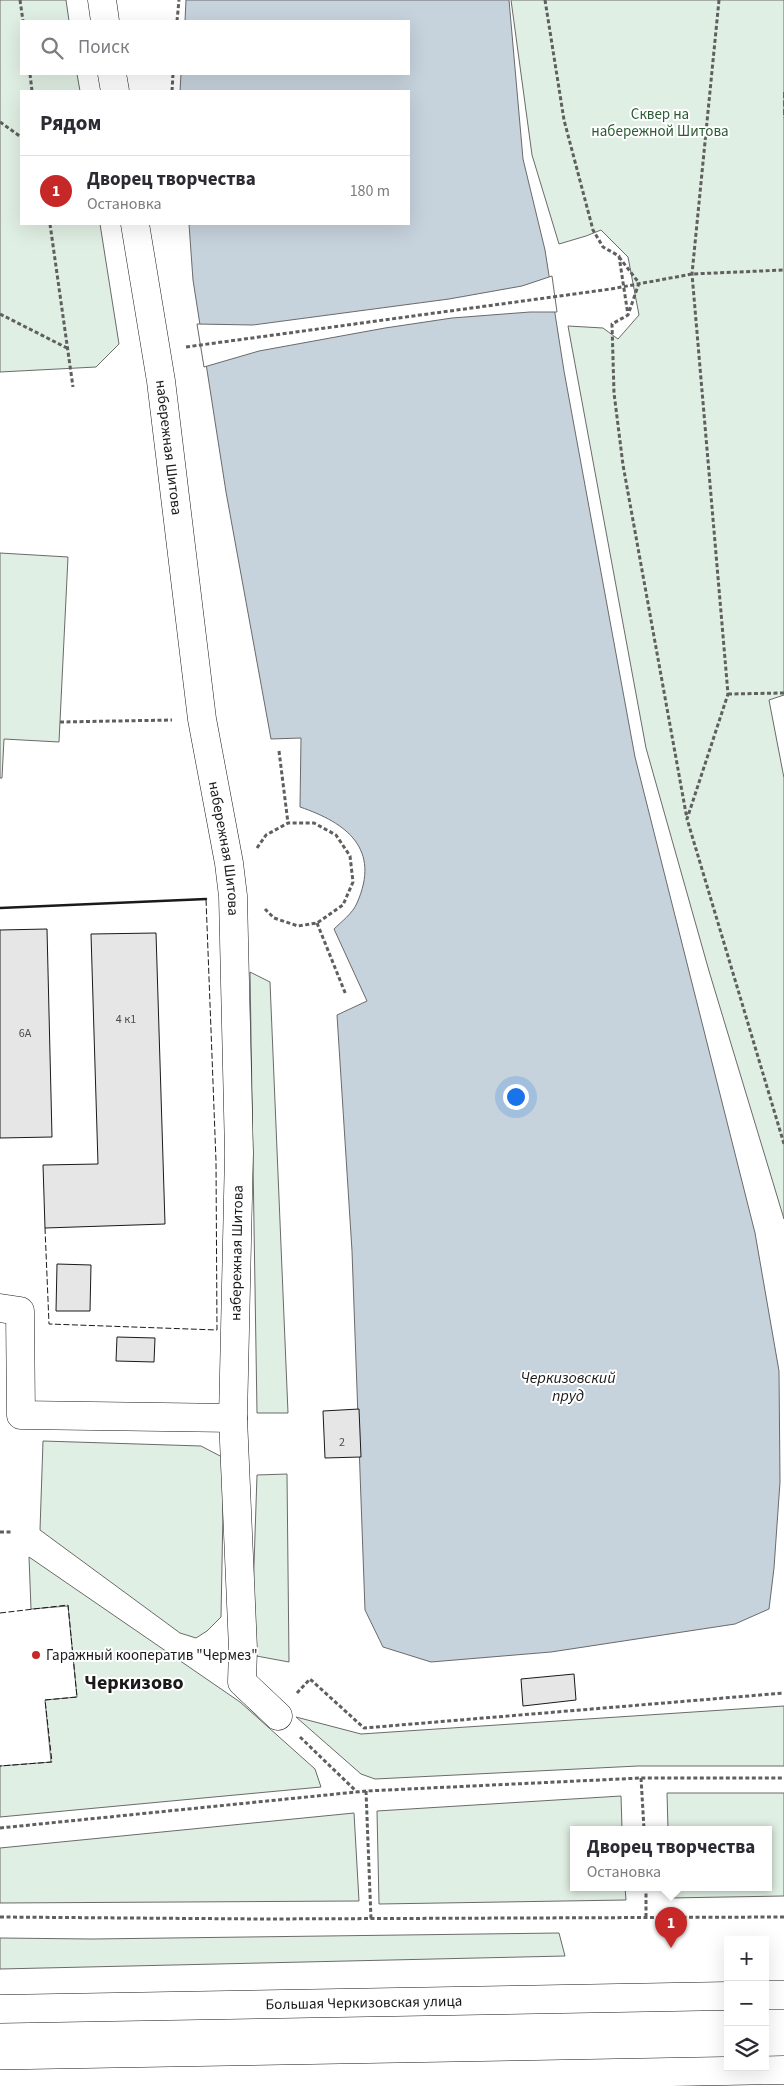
<!DOCTYPE html>
<html lang="ru">
<meta charset="utf-8">
<style>
body{margin:0;font-family:"Source Sans 3",sans-serif;background:#f7f7f7;color:#2b2b33}
.controls{position:absolute;right:15px;bottom:15px;display:grid;overflow:hidden;border-radius:0px;box-shadow:0 5px 20px #0002}
.controls button{width:45px;height:45px;display:grid;place-items:center;padding:0;border:0;border-bottom:1px solid #e1e1e2;background:#fff;color:#2b2b33;font:25px sans-serif}
.you{position:absolute;left:515px;top:1096px;width:18px;height:18px;margin:-12px;border:4px solid #fff;border-radius:50%;background:#1a73e8;box-shadow:0 0 0 8px #1a73e833}
.badge{display:grid;place-items:center;width:32px;height:32px;border-radius:50%;background:#c62828;color:#fff;font-size:16px;font-weight:700}
.pin{position:absolute;translate:-50% -41px;filter:drop-shadow(0 1px 2px #0008)}
.pin::after{content:'';position:absolute;top:26px;width:18px;height:15px;background:inherit;clip-path:polygon(0 0,100% 0,50% 100%)}
.popup{position:absolute;left:570px;top:1826px;width:202px;height:65px;box-sizing:border-box;display:grid;place-content:center;border-radius:0px;background:#fff;filter:drop-shadow(0 1px 4px #0005);font-size:16px;white-space:nowrap;color:#7c7c81}
.popup b{font-size:19px;color:#2b2b33}
.popup::after{content:'';position:absolute;left:50%;top:100%;margin-left:-10px;border:10px solid transparent;border-top-color:#fff}
.list{margin:0;padding:0;list-style:none}
h2{display:flex;justify-content:space-between;align-items:center;height:65px;margin:0;padding:0 20px;font-size:21px}
h2 small{font-size:16px;font-weight:400;color:#7c7c81}
.list li{display:grid;grid-template-columns:32px 1fr auto;gap:15px;align-items:center;box-sizing:border-box;height:70px;padding:0 20px;border-top:1px solid #e1e1e2}
.list b{display:block;font-size:19px;white-space:nowrap}
.list p{margin:0;font-size:16px;white-space:nowrap;color:#7c7c81}
.list em{font-size:16px;font-style:normal;color:#7c7c81}
.icon{flex:none;width:28px;height:28px;fill:none;stroke:currentColor;stroke-width:2;stroke-linecap:round;stroke-linejoin:round}
.map{position:relative;flex:none;width:784px;height:2086px;overflow:hidden}
.search{position:absolute;background:#fff;box-shadow:0 5px 20px #0002;left:20px;top:20px;width:390px;height:55px;display:flex;align-items:center;gap:12px;box-sizing:border-box;padding:0 18px;border-radius:0px;color:#7c7c81;font-size:19px}
.panel{position:absolute;background:#fff;box-shadow:0 5px 20px #0002;left:20px;top:90px;width:390px;height:135px;border-radius:0px}
.map>svg:first-child{display:block}
.green{fill:#e0efe3;stroke:#6a6a6a}
.water{fill:#c6d2dc;stroke:#6a6a6a}
.pier{fill:#fff;stroke:#6a6a6a}
.building{fill:#e6e6e6;stroke:#1a1a1a}
.lines{fill:none;stroke-linecap:round;stroke-linejoin:round}
.minor-casing{stroke:#1a1a1a;stroke-width:29}
.major-casing{stroke:#1a1a1a;stroke-width:29}
.path{stroke:#5f5f5f;stroke-width:3;stroke-dasharray:4 2.5;stroke-linecap:butt}
.minor{stroke:#fff;stroke-width:28}
.major{stroke:#fff;stroke-width:28}
.fence{stroke:#1a1a1a;stroke-width:1;stroke-dasharray:6 2.5;stroke-linecap:butt}
.wall{stroke:#1a1a1a;stroke-width:2.5}
.poi-dot{fill:#c62828;stroke:#fff;stroke-width:2}
.labels{text-anchor:middle;dominant-baseline:central;stroke-width:4;stroke-linejoin:round;paint-order:stroke}
.number-label{font-size:12px;fill:#4d4d4d}
.park-label{font-size:15px;fill:#2b5a34;stroke:#fff}
.street-label{font-size:15px;fill:#1a1a1a;stroke:#fff}
.poi-label{font-size:15px;fill:#1a1a1a;stroke:#fff;text-anchor:start}
.water-label{font-size:16px;font-style:italic;fill:#1a1a1a;stroke:#fff}
.district-label{font-size:20px;font-weight:bold;fill:#1a1a1a;stroke:#fff}
</style>
<div class="map">
<svg width="784" height="2086" viewBox="0 0 784 2086">
<rect width="100%" height="100%" fill="#fff"/>
<path class="green" d="M0,0h66l3,21h-48v53h56l3,17h-59v133h79l19,120 -23,23 -96,5z
M511,0h273v695l-15,5 15,78v441l-75,-248 -63,-223 -78,-422 35,2 15,11 21,-24 -11,-58 -27,-27 -15,6 -27,8 -27,-89z
M0,553l68,4 -9,185 -55,-3 -2,39h-2z
M250,972l20,10 18,431h-31z
M43,1441l158,5 23,12 -3,159 -14,14 -11,7 -16,-5 -140,-103z
M287,1474l2,188 -38,-7 6,-180z
M29,1557l211,145 75,67 6,18 -321,30v-51l51,-4 -6,-62 32,-3 -9,-91 -37,3z
M784,1706v60h-146l-263,13 -14,-5 -65,-57 65,17z
M667,1793h117v103l-115,2v-11h99v-58h-100z
M621,1796l1,33h-48v58h51l1,13 -247,4 -2,-93z
M354,1813l5,88 -359,2v-55z
M559,1933l6,23 -565,13v-31l92,1z"/>
<path class="water" d="M186,0h323l14,159 22,91 19,121 71,386 120,476 24,138 1,111 -6,86 -5,41 -34,15 -184,28 -120,10 -48,-15 -18,-37 -13,-359 -15,-236 30,-14 -33,-72c7,-7 19,-16 23,-26 24,-54 -10,-80 -57,-96l1,-69 -30,1 -45,-247 -33,-212 -4,-56h220v-133h-229l1,-17h228v-53h-224z"/>
<path class="pier" d="M552,276l5,36h-27l-78,6 -67,10 -126,23 -55,16 -7,-43 56,1 196,-26 73,-13z"/>
<path class="building" d="M47,929l5,208 -52,1v-208z
M156,933l9,291 -120,4 -2,-63 55,-1 -7,-230z
M57,1264l34,1 -1,46h-34z
M117,1337l38,1 -1,24 -38,-1z
M359,1409l2,48 -36,1 -2,-47z
M574,1674l2,26 -53,6 -2,-27z"/>
<g class="lines">
<defs>
<g id="minor">
<path d="M102,0l3,21"/>
<path d="M112,74l3,17"/>
<path id="s1" d="M135,224l26,157 41,338 27,144 4,33 6,257 -6,265 10,231 -1,33 36,34"/>
<path d="M0,1308l20,3 1,104 212,3"/>
</g>
<g id="major">
<path d="M765,1995h19"/>
<path id="s2" d="M0,2009l728,-13"/>
<path d="M0,2084l784,-14"/>
</g>
</defs>
<use href="#minor" class="minor-casing"/>
<use href="#major" class="major-casing"/>
<path class="path" d="M20,0l3,21
M545,0l19,120 29,110 10,17 16,9 9,59 -16,9 2,69 9,72 64,354
M719,0l-27,274 36,420 -41,125 97,325
M177,21l2,-21
M30,74l2,17
M172,91l1,-17
M0,122l21,15
M50,224l23,163
M619,257l20,26 -11,32
M0,314l67,34
M186,347l425,-58 81,-15 92,-4
M728,694l56,-1
M60,722l112,-2
M279,751l9,72
M257,848l9,-13 22,-12h26l22,12 14,21 3,26 -10,23 -26,18 -19,3 -24,-8 -9,-9
M317,923l29,72
M0,1532h13
M297,1693l13,-14 54,49 420,-35
M300,1737l57,55
M641,1778l3,51
M366,1791l5,128
M0,1828l366,-37 275,-13h143
M646,1887v31
M0,1917l261,2 523,-2"/>
<use href="#minor" class="minor"/>
<use href="#major" class="major"/>
<path class="fence" d="M784,92v26
M45,1228l4,96 168,6 -1,-169 -10,-262
M0,1613l68,-8 9,92 -32,3 7,62 -52,4"/>
<path class="wall" d="M0,908l206,-9"/>
</g>
<circle class="poi-dot" cx="36" cy="1655" r="5"/>
<g class="labels">
<g class="number-label">
<text x="126" y="1019">4 к1</text>
<text x="25" y="1033">6А</text>
<text x="342" y="1442">2</text>
</g>
<g class="park-label">
<text x="660" y="114">Сквер на<tspan x="660" dy="17">набережной Шитова</tspan></text>
</g>
<g class="street-label">
<text stroke="none"><textPath href="#s1" startOffset="226">набережная Шитова</textPath></text>
<text stroke="none"><textPath href="#s1" startOffset="631">набережная Шитова</textPath></text>
<text transform="translate(237 1253) rotate(-89)">набережная Шитова</text>
<text stroke="none"><textPath href="#s2" startOffset="364">Большая Черкизовская улица</textPath></text>
</g>
<g class="poi-label">
<text x="46" y="1655">Гаражный кооператив "Чермез"</text>
</g>
<g class="water-label">
<text x="568" y="1378">Черкизовский<tspan x="568" dy="18">пруд</tspan></text>
</g>
<g class="district-label">
<text x="134" y="1683">Черкизово</text>
</g>
</g>
</svg>
<div class="controls">
<button>+</button>
<button>−</button>
<button><svg class="icon" aria-label="layers" viewBox="0 0 24 24"><path d="M12 4l9 5-9 5-9-5zM3 14l9 5 9-5"/></svg></button>
</div>
<div class="you"></div>
<div class="pin badge" style="left:671px;top:1948px">1</div>
<div class="popup"><b>Дворец творчества</b>Остановка</div>
<div class="search"><svg class="icon" aria-label="search" viewBox="0 0 24 24"><circle cx="10" cy="10" r="6"/><path d="M15 15l6 6"/></svg>Поиск</div>
<section class="panel">
<h2>Рядом<small></small></h2>
<ul class="list">
<li><span class="badge">1</span><div><b>Дворец творчества</b><p>Остановка</p></div><em>180 m</em></li>
</ul>
</section>
</div>
